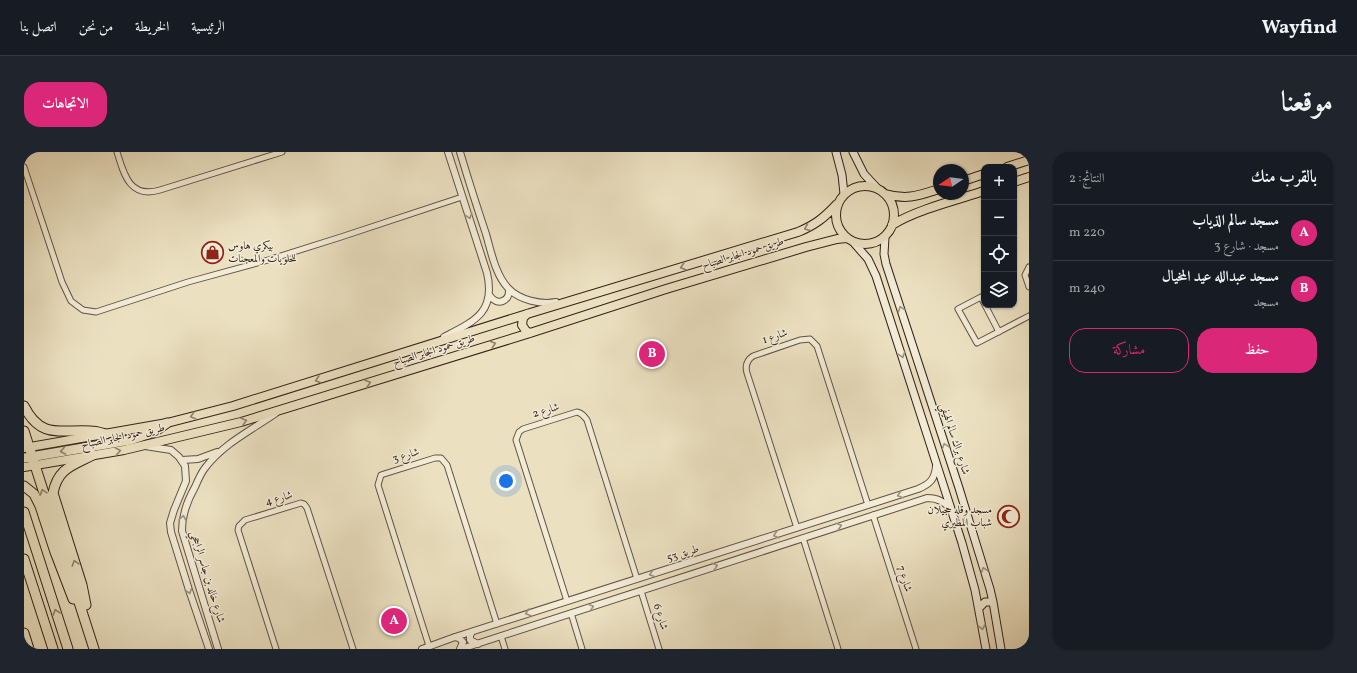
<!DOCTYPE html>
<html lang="ar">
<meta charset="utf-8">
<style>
body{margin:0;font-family:Vollkorn,Amiri,serif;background:#20242c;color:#f1f3f6;direction:rtl}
.controls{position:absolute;right:12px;top:12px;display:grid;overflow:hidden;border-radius:8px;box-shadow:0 1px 3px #0004}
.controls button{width:36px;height:36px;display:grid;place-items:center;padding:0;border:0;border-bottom:1px solid #363941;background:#171b24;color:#f1f3f6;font:20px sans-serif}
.compass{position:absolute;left:909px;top:12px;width:36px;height:36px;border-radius:50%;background:#171b24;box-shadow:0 1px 3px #0004;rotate:257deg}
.you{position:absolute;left:482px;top:329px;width:14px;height:14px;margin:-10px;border:3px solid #fff;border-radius:50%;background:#1a73e8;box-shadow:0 0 0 6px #1a73e833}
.badge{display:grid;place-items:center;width:26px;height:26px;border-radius:50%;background:#db2777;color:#fff;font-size:13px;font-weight:700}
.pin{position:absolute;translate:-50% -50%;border:2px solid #fff;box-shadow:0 1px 4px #0006}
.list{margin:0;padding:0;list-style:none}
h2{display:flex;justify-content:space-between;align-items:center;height:52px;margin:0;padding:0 16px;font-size:17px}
h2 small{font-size:13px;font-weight:400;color:#9ea1a6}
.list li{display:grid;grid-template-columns:26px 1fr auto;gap:12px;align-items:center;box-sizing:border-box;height:56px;padding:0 16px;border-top:1px solid #363941}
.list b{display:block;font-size:15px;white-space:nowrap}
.list p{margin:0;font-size:13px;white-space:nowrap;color:#9ea1a6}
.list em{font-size:13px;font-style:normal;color:#9ea1a6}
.actions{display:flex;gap:8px;padding:12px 16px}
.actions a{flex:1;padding:9px 0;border:1px solid #db2777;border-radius:16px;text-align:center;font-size:14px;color:#db2777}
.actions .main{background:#db2777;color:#fff}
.icon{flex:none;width:22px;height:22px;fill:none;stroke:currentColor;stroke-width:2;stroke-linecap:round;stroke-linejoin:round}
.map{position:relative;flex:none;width:1005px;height:497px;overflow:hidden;direction:ltr;border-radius:16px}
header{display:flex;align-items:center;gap:24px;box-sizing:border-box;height:56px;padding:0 20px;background:#171b24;border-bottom:1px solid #363941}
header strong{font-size:19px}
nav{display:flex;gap:22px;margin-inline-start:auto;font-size:14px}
.intro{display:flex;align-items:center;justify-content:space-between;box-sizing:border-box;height:96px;padding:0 24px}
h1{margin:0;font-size:28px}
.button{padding:10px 18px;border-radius:16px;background:#db2777;color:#fff;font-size:14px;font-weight:700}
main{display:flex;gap:24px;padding:0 24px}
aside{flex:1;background:#171b24;border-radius:16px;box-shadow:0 1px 3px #0004}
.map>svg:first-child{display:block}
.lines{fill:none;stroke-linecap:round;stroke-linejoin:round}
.minor-casing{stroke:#625143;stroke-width:7}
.tertiary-casing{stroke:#625143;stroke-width:8}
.secondary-casing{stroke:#342119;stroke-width:9}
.primary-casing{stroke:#342119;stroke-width:10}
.motorway-casing{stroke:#342119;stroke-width:11}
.minor{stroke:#f2ecd7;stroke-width:5}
.tertiary{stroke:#f2ecd7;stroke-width:6}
.secondary{stroke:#f2ecd7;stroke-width:7}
.primary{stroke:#ebe1c1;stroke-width:8}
.motorway{stroke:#ebe1c1;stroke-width:9}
.oneway{stroke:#9c9182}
.oneway2{stroke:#90816d}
.labels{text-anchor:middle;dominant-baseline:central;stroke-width:3;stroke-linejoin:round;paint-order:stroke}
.poi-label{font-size:11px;fill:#342119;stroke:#f2ecd7;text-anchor:start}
.street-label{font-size:11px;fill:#342119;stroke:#f2ecd7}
</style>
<header>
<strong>Wayfind</strong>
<nav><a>الرئيسية</a><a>الخريطة</a><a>من نحن</a><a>اتصل بنا</a></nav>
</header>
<div class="intro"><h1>موقعنا</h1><a class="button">الاتجاهات</a></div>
<main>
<aside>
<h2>بالقرب منك<small>النتائج: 2</small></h2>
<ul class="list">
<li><span class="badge">A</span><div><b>مسجد سالم الذياب</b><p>مسجد · شارع 3</p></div><em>220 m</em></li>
<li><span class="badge">B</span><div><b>مسجد عبدالله عيد المخيال</b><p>مسجد</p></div><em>240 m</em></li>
</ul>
<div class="actions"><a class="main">حفظ</a><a>مشاركة</a></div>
</aside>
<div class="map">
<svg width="1005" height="497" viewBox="0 0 1005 497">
<rect width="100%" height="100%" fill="#ebe1c1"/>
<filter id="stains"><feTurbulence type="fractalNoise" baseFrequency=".005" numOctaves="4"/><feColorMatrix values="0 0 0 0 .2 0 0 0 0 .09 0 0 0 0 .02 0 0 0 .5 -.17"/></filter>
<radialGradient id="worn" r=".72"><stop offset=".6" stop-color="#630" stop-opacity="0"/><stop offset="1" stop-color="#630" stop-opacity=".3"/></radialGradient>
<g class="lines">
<defs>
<path id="minor" d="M93,0c7,23 13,47 43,38l122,-38
M0,15l38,115 9,19 12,9 13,2 92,-30 80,-22 73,-23 121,-40
M1005,115l-4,8 4,12
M960,151l-3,-6 -23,12 19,34 52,-27
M961,153l14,27
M849,363l43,134
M773,376l-50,-155c-2,-7 0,-13 6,-17l47,-16 10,-1 7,7 51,159
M779,386l35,111
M617,439l18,58
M543,449l-51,-161 3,-8 4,-3 54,-17c5,1 7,4 10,8l50,159
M547,461l11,36
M477,484l4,13
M405,494l-51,-161 3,-10 3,-1 51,-16h6l6,7 50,159
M252,497l-38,-119 1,-4 6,-6 56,-17 3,1 3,4 46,141"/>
<path id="tertiary" d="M436,0c8,27 17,55 26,82 5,17 9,40 22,54 11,12 33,17 48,14
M466,144c7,10 20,6 19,-7
M420,185c31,-16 52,-25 43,-64l-39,-121
M121,294l26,4 8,7 6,9 1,15 -12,29 -4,13 1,9 18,58 20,59
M158,308l16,-1 19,-7
M448,480l-2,3v5l8,4
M431,485l4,1 4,4 -3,7
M194,497l-36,-118c0,-17 5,-30 13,-44 3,-7 6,-14 10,-19 19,-25 47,-38 71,-55
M398,497l33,-12 463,-148c12,-5 17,-10 18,-23
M437,497l466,-151c11,0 17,4 24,11"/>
<path id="secondary" d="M812,0l6,23 2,19
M829,0l11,22 13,14
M861,85l-1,17 2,10 73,224 31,101 3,13 8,47
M830,91l14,16 8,17 86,267 13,47 11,59
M955,456l6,-6h8"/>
<path id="primary" d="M983,15l22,-7
M939,29l21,-7
M990,30l15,-5
M812 63a29 29 0 1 1 58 0a29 29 0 1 1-58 0Z
M861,42c22,6 32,2 54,-5
M868,73c24,-15 64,-25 92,-34
M503,162l-4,4 -1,7 4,6 4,2
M0,296l143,-25 66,-17 294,-92 271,-82c17,-7 26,-14 39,-28
M0,315l100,-17 117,-28 289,-89 136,-44 140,-42 31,-8 9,-1"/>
<path id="motorway" d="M0,254c17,34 37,23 67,25 5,0 11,2 15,3
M0,279l70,218
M0,306l106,-18 24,-8 13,-9
M0,334l10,8 6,12 15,46 18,47
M0,360l44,137
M0,407l29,90
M62,453l-4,-20 -29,-92c5,-25 19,-27 40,-38
M0,481l5,16"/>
</defs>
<use href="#minor" class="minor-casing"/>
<use href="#tertiary" class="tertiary-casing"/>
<use href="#secondary" class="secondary-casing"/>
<use href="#primary" class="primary-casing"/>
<use href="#motorway" class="motorway-casing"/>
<use href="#minor" class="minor"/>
<use href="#tertiary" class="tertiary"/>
<use href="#secondary" class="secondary"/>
<use href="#primary" class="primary"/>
<use href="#motorway" class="motorway"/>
</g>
<defs><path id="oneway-chevron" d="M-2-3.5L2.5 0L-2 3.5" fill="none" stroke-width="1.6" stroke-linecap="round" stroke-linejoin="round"/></defs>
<g class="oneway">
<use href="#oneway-chevron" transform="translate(445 64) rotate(72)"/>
<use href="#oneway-chevron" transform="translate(877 157) rotate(-108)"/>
<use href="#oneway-chevron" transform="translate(878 203) rotate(72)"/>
<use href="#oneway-chevron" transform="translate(921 294) rotate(-108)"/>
<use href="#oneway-chevron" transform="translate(876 343) rotate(162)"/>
<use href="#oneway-chevron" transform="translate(159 366) rotate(-79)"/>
<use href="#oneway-chevron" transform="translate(815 374) rotate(-18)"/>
<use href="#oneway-chevron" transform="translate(752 383) rotate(162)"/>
<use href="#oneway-chevron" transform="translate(691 414) rotate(-18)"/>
<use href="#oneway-chevron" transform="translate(960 418) rotate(-107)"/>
<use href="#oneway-chevron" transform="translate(628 422) rotate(163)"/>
<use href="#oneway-chevron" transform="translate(165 439) rotate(72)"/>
<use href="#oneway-chevron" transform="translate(567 455) rotate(-18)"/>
<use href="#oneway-chevron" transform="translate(504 461) rotate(162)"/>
<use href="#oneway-chevron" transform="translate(958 475) rotate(78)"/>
</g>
<g class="oneway2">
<use href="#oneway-chevron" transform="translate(783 76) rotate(157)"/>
<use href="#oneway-chevron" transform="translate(659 115) rotate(163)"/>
<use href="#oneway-chevron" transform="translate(469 192) rotate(-17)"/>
<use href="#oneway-chevron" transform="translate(294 228) rotate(163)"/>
<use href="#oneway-chevron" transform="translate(344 231) rotate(-17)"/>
<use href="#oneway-chevron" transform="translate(169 264) rotate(165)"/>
<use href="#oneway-chevron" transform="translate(220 269) rotate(-16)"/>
<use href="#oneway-chevron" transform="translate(39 299) rotate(170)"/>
<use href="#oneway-chevron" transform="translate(94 299) rotate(-10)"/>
<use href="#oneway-chevron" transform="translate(19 340) rotate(-108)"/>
<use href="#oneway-chevron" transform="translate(51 411) rotate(-107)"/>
<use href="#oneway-chevron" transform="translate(32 460) rotate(-108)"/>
</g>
<defs>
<symbol id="shop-ring" viewBox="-11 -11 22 22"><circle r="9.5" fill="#f2ecd7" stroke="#8f2418" stroke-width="1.5"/><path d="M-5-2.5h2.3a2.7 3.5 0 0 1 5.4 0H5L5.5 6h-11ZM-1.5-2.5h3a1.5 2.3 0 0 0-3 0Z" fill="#8f2418"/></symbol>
<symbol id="mosque-ring" viewBox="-11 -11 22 22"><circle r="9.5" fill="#f2ecd7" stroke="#8f2418" stroke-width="1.5"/><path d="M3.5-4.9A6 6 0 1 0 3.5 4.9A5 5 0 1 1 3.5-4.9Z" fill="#8f2418"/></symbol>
</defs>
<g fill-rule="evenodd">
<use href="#shop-ring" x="176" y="88" width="25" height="25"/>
<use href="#mosque-ring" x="972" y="352" width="25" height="25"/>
</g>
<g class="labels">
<g class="poi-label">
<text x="204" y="94">بيكري هاوس<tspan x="204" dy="13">للحلويات والمعجنات</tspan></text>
<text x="968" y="358" text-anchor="end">مسجد وقله حجيلان<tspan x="968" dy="13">شباب المطيري</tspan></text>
</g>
<g class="street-label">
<text transform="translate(719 102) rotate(-17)">طريق حمود الجابر الصباح</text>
<text transform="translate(751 185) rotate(-19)">شارع 1</text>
<text transform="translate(410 199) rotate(-17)">طريق حمود الجابر الصباح</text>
<text transform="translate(522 259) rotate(-17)">شارع 2</text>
<text transform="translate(99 285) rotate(-12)">طريق حمود الجابر الصباح</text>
<text transform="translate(930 287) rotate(72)">شارع براك سالم الهيفي</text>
<text transform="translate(382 304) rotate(-17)">شارع 3</text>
<text transform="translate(255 347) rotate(-16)">شارع 4</text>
<text transform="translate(659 402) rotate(-18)">طريق 53</text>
<text transform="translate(183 425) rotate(73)">شارع خالد بن جاسر الراجحي</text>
<text transform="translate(880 427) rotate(72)">شارع 7</text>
<text transform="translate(636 465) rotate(73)">شارع 6</text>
</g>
</g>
<rect width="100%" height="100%" filter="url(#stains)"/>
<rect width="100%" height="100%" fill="url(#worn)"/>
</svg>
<div class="controls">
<button>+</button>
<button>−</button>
<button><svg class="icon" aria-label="locate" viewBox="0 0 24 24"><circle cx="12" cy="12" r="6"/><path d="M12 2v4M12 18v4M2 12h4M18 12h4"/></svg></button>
<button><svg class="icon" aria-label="layers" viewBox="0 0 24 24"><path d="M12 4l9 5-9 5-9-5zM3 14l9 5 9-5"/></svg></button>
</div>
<svg class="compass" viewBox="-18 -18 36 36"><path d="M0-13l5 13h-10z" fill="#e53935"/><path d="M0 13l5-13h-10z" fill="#9ea1a6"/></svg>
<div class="you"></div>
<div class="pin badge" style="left:370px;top:469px">A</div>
<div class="pin badge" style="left:628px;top:202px">B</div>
</div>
</main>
